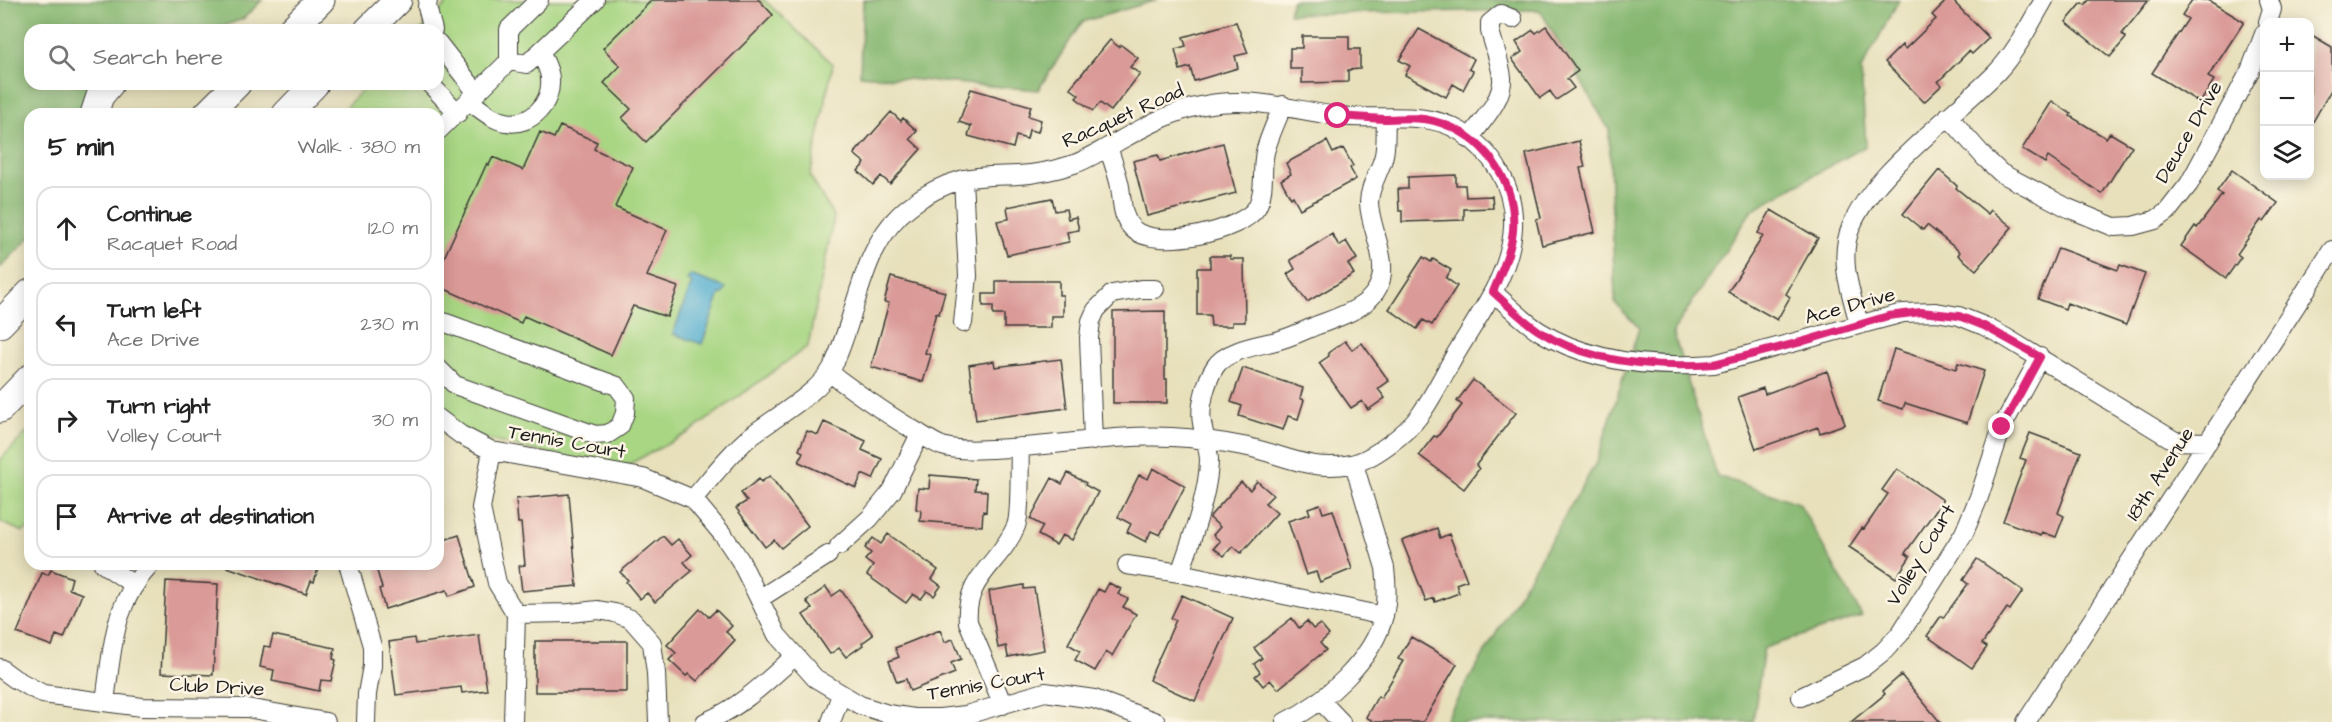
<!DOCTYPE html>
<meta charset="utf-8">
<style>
body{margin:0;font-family:"Architects Daughter",sans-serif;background:#f6f6f6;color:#222}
.controls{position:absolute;right:18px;top:18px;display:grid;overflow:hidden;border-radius:12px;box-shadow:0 3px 15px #0003}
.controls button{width:54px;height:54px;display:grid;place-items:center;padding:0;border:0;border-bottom:2px solid #e0e0e0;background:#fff;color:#222;font:30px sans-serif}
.stop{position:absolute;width:18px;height:18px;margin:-14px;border:4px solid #db2777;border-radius:50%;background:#fff}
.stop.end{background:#db2777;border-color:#fff;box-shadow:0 2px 6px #0008}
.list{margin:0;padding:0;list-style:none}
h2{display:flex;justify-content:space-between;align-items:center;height:78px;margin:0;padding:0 24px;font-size:26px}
h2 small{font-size:20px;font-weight:400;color:#767676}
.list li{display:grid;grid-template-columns:39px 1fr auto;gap:18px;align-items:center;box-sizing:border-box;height:84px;margin:0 12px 12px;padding:0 12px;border:2px solid #e0e0e0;border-radius:18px}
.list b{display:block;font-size:22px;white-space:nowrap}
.list p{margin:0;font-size:20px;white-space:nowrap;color:#767676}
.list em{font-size:20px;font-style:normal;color:#767676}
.icon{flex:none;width:33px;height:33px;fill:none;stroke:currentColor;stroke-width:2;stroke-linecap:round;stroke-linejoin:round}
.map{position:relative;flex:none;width:2332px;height:722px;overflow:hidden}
.search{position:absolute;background:#fff;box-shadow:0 3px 15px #0003;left:24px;top:24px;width:420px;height:66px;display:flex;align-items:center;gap:15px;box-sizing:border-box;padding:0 21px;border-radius:18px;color:#767676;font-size:22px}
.panel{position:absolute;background:#fff;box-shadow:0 3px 15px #0003;left:24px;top:108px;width:420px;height:462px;border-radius:18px}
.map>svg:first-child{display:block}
.green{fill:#a8d683;stroke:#627950;stroke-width:1.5}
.forest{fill:#86b771;stroke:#516a46;stroke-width:1.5}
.water{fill:#52aed0;stroke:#376576;stroke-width:1.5}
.building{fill:#da9a97}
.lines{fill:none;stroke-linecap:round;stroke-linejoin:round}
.minor-casing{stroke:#3a3934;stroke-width:20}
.highway-casing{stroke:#3a3934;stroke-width:29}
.minor{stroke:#fff;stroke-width:18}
.highway{stroke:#fff;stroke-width:27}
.route{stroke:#db2777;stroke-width:8}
.labels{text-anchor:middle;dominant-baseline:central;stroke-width:5;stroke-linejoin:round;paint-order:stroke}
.street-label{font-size:20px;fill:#1c1c1c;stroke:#fcf5e5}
</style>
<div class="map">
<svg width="2332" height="722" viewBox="0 0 2332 722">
<rect width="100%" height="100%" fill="#fcf5e5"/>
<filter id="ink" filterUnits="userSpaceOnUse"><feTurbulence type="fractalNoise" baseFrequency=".0167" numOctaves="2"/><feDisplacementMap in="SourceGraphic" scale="12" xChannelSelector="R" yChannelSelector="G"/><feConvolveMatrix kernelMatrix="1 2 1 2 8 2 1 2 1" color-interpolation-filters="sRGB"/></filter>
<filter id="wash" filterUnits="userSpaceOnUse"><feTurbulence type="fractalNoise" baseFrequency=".008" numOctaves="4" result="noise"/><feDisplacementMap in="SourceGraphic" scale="24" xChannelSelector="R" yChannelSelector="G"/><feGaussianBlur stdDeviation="1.35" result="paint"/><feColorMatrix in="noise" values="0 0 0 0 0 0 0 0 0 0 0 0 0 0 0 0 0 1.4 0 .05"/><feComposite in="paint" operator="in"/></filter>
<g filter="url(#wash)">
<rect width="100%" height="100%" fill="#e7e0bb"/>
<path class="green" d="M451,0h313l69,64 -23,112 24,41 -26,129 -118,86 -72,38 -159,-37 -21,-17v-302h-99l29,-30h70v-54h-17z
M30,429v98l-7,5 -23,-10v-62z"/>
<path class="forest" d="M0,0h262l-19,19 -31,11h-182v54h69l-3,30h-66v123l-30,31z
M863,0h294l-75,22 -44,68 -178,-15z
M1292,0h607l-38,70 5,76 -114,64 -79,122 44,144 82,27 63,113 -98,32 -11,74h-309l152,-259 43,-135 -24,-25 -6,-173 -69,-120 -251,4z"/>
<path class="water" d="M690,275l36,13 -3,6h-3l-18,50 -29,-10 19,-52 -5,-2z"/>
<g id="blocks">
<path class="building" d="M652,0h107l14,15 -127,127 -24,-24 9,-9 -27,-26 16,-17 -17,-18z
M1947,0h5l37,38 -17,16 -3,-3 -31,31 4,3 -18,17 -39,-40 17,-17 3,4 31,-30 -4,-4z
M2089,0h60l-27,34 4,4 -16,19 -44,-35 16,-19 3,2z
M2192,0h16l36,22 -36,55 6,3 -14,23 -48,-30 36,-54 -6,-4z
M1236,22l12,31 -13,3 3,12 -44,13 -4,-14 -10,3 -5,-21 11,-3 -3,-9z
M1546,26l32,45 -11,8 7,9 -18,12 -6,-9 -10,7 -28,-39 10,-7 -6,-10 17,-12 3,3z
M1419,29l55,30 -5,10 4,2 -10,19 -10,-6 -7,13 -41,-22 5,-9 -11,-6z
M2310,34l22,13v41l-22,39z
M1302,36h47v13h11v20l-12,1v12l-46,1v-14h-12v-21h12z
M1110,40l9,7 2,-2 17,13 -8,9 10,7 -29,37 -11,-8 -7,8 -17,-13 3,-3 -9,-7z
M971,89l60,17 -3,10 13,4 -3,12 -9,-2 -2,9 -11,-3 -3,12 -45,-12 3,-10 -12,-4z
M2052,101l19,13 -1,2 36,22 4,-5 22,13 -30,48 -54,-37 -3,6 -23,-14z
M891,112l10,9 2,-3 14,13 -7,8 11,10 -31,35 -9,-8 -8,9 -15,-14 7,-8 -11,-9z
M560,126l37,16 -3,7 39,18 -18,40 52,23 -20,46 31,11 -11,30 -34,-11 -22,49 -87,-39 -3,7 -83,-37v-15l49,-108 2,2 4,-8 30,13 17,-38 14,6z
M1327,141l6,12 10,-5 10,18 -3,2 6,11 -56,30 -7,-13 -2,2 -10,-18 10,-6 -5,-11z
M1579,141l6,26 -5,1 15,64 -53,13 -6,-26 5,-1 -15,-64z
M1223,143l13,50 -89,23 -14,-55 25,-6 2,6z
M1939,170l18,16 -1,2 32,26 3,-4 21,17 -36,43 -18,-15 2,-3 -33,-27 -4,5 -20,-16z
M2232,170l46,33 -14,19 -3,-2 -24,34 4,3 -15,21 -45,-32 14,-20 2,2 25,-33 -5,-4z
M1456,175v10h9l1,12 26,-1 1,12 -29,1v11l-62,2v-11h-3l-1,-22h10v-12z
M1052,198l3,13 11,-2 2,10 8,-2 3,13 -12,2 2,10 -62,13 -10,-34 12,-2 -2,-12z
M1771,210l47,28 -32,56 4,3 -13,23 -49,-28 35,-56 -5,-3z
M1332,234l7,12 7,-5 11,18 -9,5 6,10 -47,28 -20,-28 8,-5 -5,-9z
M2058,248l60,22 2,-5 25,9 -19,51 -59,-22 -2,6 -27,-10z
M1210,256h20v3h14l1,63h-13v4h-21l-1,-11h-13v-47h13z
M1423,257l8,5 2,-3 18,11 -5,8 11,8 -25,39 -9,-5 -6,9 -28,-20z
M891,277l54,15 -6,22 -3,-1 -11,40 6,2 -8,27 -52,-15 18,-64 -5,-1z
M996,281h63v14h4v21h-12v12h-47v-13h-11v-9h-10v-12h13z
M1165,311v68h2v24h-54v-91z
M1345,341l7,9 10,-7 27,38 -11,8 7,9 -17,12 -6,-9 -11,7 -32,-45 10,-7 -1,-3z
M1894,349l62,20 2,-6 26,8 -17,52 -62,-20 -2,6 -25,-8z
M1061,359l6,49 -91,12 -7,-55 25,-4 1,6z
M1243,368l60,20 -3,10 4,2 -6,19 -10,-3 -5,14 -44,-14 3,-10 -11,-4z
M1827,371l18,53 -25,9 -2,-6 -62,22 -18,-52 25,-9 2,6z
M1473,380l43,33 -40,52 3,4 -15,20 -45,-34 15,-19 3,1 25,-32 -5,-4z
M824,422l42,19 -4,9 20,9 -9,20 -11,-5 -6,14 -57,-26 4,-10 -4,-2 8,-19 11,4z
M2030,433l51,19 -23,61 6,3 -8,21 -14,-5 -1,3 -38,-14 23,-61 -6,-2z
M1153,468l32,18 -25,49 -9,-4 -5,11 -19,-10 4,-8 -13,-7 21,-42 9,4z
M1897,469l46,31 -38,53 5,4 -14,21 -47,-31 13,-19 2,1 24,-35 -6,-4z
M1068,473l18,10 -1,2 13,7 -26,48 -10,-5 -6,10 -18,-10 5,-9 -13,-7 22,-41 10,6z
M930,475l46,4 -1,11 12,1 -1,21 -3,-1 -1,15 -62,-5 1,-11 -5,-1 2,-21 11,1z
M770,476l38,50 -27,22 -7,-8 -9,7 -29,-39 11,-7 -6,-8 18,-14 2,3z
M1257,481l16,14 -8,8 12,10 -36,40 -8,-7 -9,10 -10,-8 6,-7 -7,-6 7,-8 -10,-9 1,-3 30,-33 9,8z
M569,494l8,92 -55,5 -3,-25 6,-1 -4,-42h-3l-2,-24z
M1320,504l3,9 10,-3 19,59 -32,13 -4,-10 -10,3 -18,-54 22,-7 -2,-6z
M1437,528l3,10 9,-4 18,46 -11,4 3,9 -24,9 -1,-4 -8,3 -24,-60z
M888,534l50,36 -6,9 9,7 -7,10 -7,-5 -6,8 -8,-5 -7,9 -39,-28 6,-9 -8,-6 6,-7 -6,-5 8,-10 8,6z
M459,535l16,52 -26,9 -2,-6 -62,19 -6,-20 3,-1 -7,-24h63v-22z
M663,536l8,9 7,-6 14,16 -8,7 8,9 -37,31 -8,-9 -7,6 -14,-17 2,-2 -8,-8z
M1977,559l46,32 -13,19 -3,-2 -25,36 5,3 -15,21 -45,-32 14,-20 2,2 25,-34 -5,-4z
M224,564h95l-5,18 -3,-1 -5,13 -82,-28z
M51,570l21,8 -3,11 13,5 -18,44 -8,-3 -4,11 -35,-13 25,-60 6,2z
M166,581l52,3 -5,91 -52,-2z
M1109,583l12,6 -3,5 10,5 -5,8 13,7 -24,42 -6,-4 -11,19 -20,-11 5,-9 -12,-7 30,-55 6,3z
M1024,585v4l10,-1 10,62 -36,7 -2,-11 -8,2 -9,-57z
M826,587l6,9 9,-6 32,45 -11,8 1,2 -17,12 -7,-9 -9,6 -27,-39 9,-6 -6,-8z
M1182,595l51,23 -38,83 -46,-21 27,-60 -5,-2z
M700,609l9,8 7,-7 16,16 -6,6 9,8 -38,41 -8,-7 -3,2 -17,-16 7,-7 -9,-8z
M1292,618l7,10 8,-7 6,8 7,-5 9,11 -9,8 6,7 -48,39 -8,-9 -7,6 -8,-10 5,-4 -6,-8 8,-6 -8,-10z
M940,630l5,12 8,-3 8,20 -10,4 4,10 -45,18 -4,-12 -9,3 -8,-21 10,-4 -4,-9z
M273,635l62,13 -2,11 3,1 -5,21 -10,-1 -2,11 -47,-10 2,-11 -14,-3 4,-21 6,1z
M479,635l8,55 -25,3 -1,-6 -65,8 -7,-53 25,-4 1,6z
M1411,637l46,27 -34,58h-49l-8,-5 12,-21 3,2 22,-37 -5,-2z
M535,641h92v51h-92z
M1901,675l39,47h-89l34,-28 -2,-3z"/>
</g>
</g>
<g filter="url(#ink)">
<use href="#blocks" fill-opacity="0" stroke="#3a3934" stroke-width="1.5"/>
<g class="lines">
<defs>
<path id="minor" d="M428,0l-1,7 6,23
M2268,22l4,-13 -3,-9
M438,43l39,50
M509,61l18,3 68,-64
M430,84l28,29
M469,101c12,8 23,19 37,21 26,5 46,-20 44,-43 0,-9 -6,-19 -10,-27
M1948,116l37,42 16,15 67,35 46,19 19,-1 22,-6 12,-8 22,-28 61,-113 14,-37
M438,131l71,-70v-32l30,-29
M1469,139c12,-17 35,-40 33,-62 -2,-15 -8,-31 -12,-46v-8l11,-9 12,5
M1108,147c4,12 8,23 11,35 4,17 1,34 14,47 22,21 109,3 124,-22 9,-17 4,-37 8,-55 4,-15 12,-32 18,-47
M1493,292c15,13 29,28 46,39 51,32 117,37 175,33l189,-51 33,-1 23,4 25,10 21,11 170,104 33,1
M438,320l179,66 9,12 -1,15 -5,13 -12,8 -13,1 -140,-50 -17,-17
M963,323l5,-47 -5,-97
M1859,325c-6,-28 -18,-55 -12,-85 12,-59 108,-124 150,-168 19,-20 33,-48 47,-72
M438,418l23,17 31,16 151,27 50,21 31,37 16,24 37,75 38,43 45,27 28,9 26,4h26l26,-3 79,-23 49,7 62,23
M1093,441l-4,-103 2,-17 5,-11 16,-16 29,-5h14
M492,451l-11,57 16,75 19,31 -3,108
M693,499c19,-22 36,-45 59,-64 22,-17 67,-42 80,-67 27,-54 27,-123 78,-162 14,-11 33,-21 51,-26 18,-5 38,-4 57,-5 19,-1 38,-5 56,-11 12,-4 23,-11 34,-17 31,-17 62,-36 97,-42 46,-9 87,5 133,11 40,5 86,-7 122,15 33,21 55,56 53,96 -2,48 -36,90 -59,130 -11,19 -21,40 -34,58 -13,18 -48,45 -69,49 -40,8 -67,-9 -103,-17 -25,-5 -51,-9 -76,-10 -54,-3 -109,8 -163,11 -19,1 -49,4 -67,-2 -8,-3 -17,-9 -25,-14 -31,-18 -59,-38 -87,-59
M839,546l31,-28 22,-27 28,-57
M103,564l31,21
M348,564l24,82v20l-5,28 -1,28
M1127,565l53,8 204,43
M1180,573c11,-32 29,-80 29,-114 -1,-12 -5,-24 -7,-36 -3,-16 4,-42 13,-56 10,-16 40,-21 57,-25 15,-3 29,-10 43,-16 29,-11 70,-22 67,-61 -1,-21 -12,-41 -13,-62 0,-16 10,-30 14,-44 4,-12 2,-28 3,-40
M759,599l69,-44
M516,614l54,-1 28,-3 17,3 16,6 21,24 4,30 2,49
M0,668l15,11 28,15 99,13 105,1 79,14
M1801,697l64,-31 19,-15 16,-17 64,-101 15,-36 23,-70 38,-70
M1320,700l21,22
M105,701c8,-54 7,-96 46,-137
M1003,705l-35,-83c-4,-45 33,-59 48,-96 5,-12 3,-63 4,-79
M705,722c35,-14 62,-41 90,-66
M831,722l10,-27
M1285,722c40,-19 89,-63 99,-107 4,-16 3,-31 1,-47l-31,-104
M2026,722l306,-472"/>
<path id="highway" d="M291,30l30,-30
M368,30l30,-30
M94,114l6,-18 10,-12
M207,114l30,-30
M286,114l29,-30
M0,324l30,-31
M0,409l30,-31"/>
</defs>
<use href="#minor" class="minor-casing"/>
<use href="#highway" class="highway-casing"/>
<use href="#minor" class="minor"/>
<use href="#highway" class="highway"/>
</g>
</g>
<g class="lines" filter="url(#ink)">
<path class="route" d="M1338,116c15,1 31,2 46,3 17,0 33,-3 50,2 49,13 83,59 79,110 -2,21 -12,41 -20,61 15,13 29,28 46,39 50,32 117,37 175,33l87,-22 87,-26 33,-4 38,4 25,10 56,31 -38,70"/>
</g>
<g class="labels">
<g class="street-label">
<text transform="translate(1123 116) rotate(-24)">Racquet Road</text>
<text transform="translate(2189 132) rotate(-60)">Deuce Drive</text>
<text transform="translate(1850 306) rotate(-15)">Ace Drive</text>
<text transform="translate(567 442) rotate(10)">Tennis Court</text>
<text transform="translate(2160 474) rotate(-57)">18th Avenue</text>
<text transform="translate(1921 555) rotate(-59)">Volley Court</text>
<text transform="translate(986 684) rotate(-10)">Tennis Court</text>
<text transform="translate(217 687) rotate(3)">Club Drive</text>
</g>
</g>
</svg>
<div class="controls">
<button>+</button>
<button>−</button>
<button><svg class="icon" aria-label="layers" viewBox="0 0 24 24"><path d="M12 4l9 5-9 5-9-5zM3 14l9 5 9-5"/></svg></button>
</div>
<div class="stop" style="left:1338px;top:116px"></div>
<div class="stop end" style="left:2002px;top:427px"></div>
<div class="search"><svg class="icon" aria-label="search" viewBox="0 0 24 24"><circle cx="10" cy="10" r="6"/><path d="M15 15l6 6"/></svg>Search here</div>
<section class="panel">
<h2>5 min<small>Walk · 380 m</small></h2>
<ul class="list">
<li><svg class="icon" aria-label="ahead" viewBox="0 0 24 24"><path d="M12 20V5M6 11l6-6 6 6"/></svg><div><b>Continue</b><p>Racquet Road</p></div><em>120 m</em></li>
<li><svg class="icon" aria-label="left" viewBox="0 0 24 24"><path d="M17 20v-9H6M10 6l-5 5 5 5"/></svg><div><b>Turn left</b><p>Ace Drive</p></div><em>230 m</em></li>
<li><svg class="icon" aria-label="right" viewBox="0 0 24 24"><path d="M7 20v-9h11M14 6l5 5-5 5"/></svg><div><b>Turn right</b><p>Volley Court</p></div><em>30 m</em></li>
<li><svg class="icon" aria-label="arrive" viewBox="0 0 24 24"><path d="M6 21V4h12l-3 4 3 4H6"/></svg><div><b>Arrive at destination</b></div></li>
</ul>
</section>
</div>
